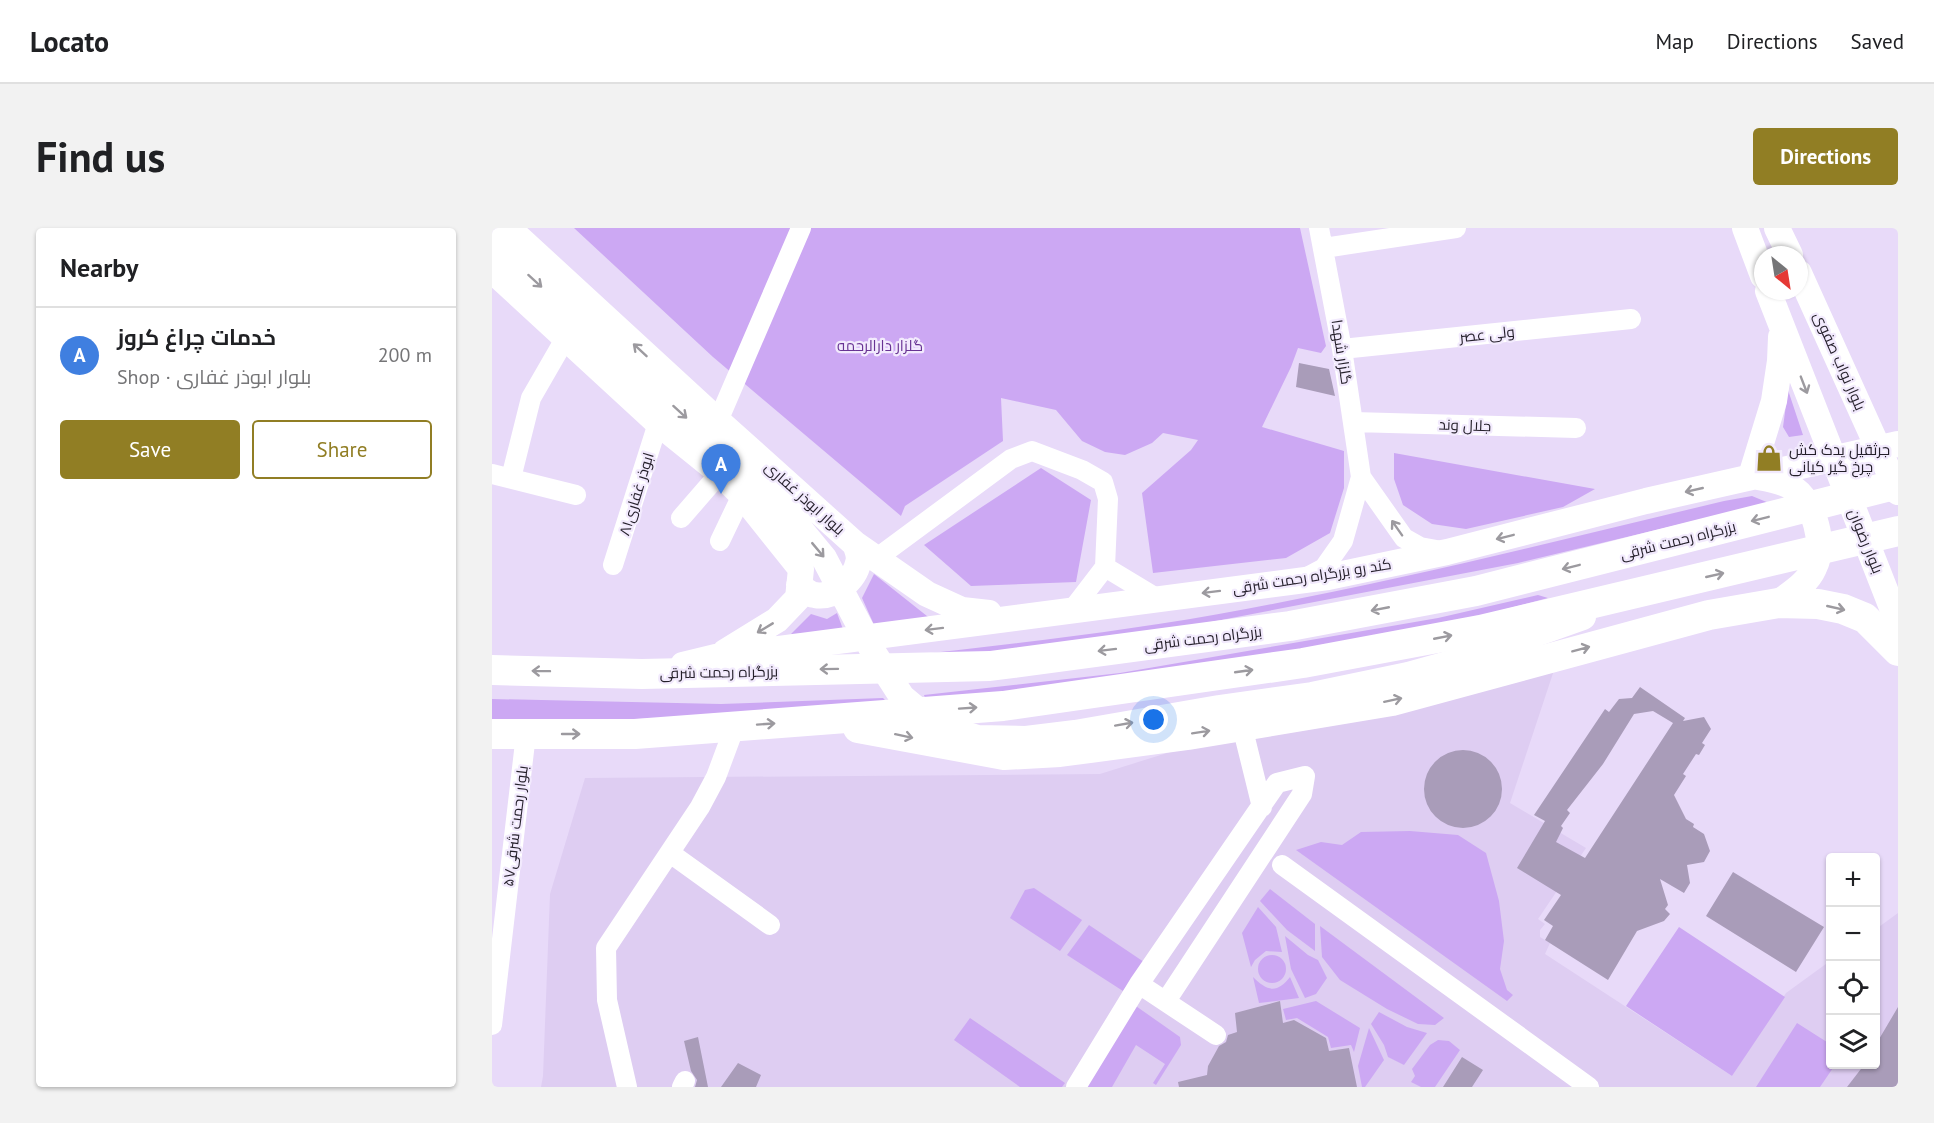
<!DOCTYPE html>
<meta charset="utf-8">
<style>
body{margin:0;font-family:"PT Sans",Cairo,sans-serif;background:#f2f2f2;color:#202124}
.controls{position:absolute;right:18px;bottom:18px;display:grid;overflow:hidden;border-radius:6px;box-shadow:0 2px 4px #0004}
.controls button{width:54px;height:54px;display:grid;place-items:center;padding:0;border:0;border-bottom:2px solid #e0e0e0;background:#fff;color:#202124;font:30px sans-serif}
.compass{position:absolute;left:1262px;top:18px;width:54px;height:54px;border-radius:50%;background:#fff;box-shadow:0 2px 4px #0004;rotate:150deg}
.you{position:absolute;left:662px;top:492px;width:21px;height:21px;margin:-15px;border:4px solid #fff;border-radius:50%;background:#1a73e8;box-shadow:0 0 0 9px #1a73e833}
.badge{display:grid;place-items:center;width:39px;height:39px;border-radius:50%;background:#917e24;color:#fff;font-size:20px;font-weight:700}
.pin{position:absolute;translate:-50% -50px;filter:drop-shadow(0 2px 3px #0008)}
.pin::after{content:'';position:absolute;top:32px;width:21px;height:18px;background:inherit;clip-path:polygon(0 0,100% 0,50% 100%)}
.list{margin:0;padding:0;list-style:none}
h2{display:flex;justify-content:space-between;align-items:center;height:78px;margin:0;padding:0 24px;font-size:26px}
h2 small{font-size:20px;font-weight:400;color:#757577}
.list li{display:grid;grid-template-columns:39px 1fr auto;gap:18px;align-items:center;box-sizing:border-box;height:96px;padding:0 24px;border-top:2px solid #e0e0e0}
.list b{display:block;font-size:22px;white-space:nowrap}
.list p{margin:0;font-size:20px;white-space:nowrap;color:#757577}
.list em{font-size:20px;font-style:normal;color:#757577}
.actions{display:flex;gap:12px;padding:18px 24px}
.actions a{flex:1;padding:14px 0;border:2px solid #917e24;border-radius:6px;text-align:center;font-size:21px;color:#917e24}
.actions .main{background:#917e24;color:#fff}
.icon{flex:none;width:33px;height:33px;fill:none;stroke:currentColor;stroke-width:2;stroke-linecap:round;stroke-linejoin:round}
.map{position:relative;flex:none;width:1406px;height:859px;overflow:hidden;border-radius:6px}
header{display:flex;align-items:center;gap:36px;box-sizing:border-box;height:84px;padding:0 30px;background:#fff;border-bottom:2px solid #e0e0e0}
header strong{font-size:28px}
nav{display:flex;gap:33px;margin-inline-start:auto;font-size:21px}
.intro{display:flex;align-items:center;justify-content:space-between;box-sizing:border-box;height:144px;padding:0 36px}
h1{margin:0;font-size:42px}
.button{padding:15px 27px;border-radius:6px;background:#917e24;color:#fff;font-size:21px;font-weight:700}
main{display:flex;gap:36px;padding:0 36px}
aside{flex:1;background:#fff;border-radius:6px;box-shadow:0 2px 4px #0004}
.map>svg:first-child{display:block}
.built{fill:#decdf2}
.green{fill:#cca8f3}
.building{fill:#a99cb9;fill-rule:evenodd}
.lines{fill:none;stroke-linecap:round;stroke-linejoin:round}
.minor{stroke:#fff;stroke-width:20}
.major{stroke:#fff;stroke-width:26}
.highway{stroke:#fff;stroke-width:30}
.oneway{stroke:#9c9a9f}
.labels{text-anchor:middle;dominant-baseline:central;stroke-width:4.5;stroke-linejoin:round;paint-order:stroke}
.street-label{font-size:15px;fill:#241f2a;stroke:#f2eafd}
.park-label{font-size:15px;fill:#683393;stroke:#f2eafd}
.poi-label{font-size:15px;fill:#241f2a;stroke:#f2eafd;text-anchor:start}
</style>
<header>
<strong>Locato</strong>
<nav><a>Map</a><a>Directions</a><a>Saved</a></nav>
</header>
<div class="intro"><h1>Find us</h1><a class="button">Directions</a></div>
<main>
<aside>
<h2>Nearby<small></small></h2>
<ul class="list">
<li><span class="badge" style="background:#3f7fe0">A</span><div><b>خدمات چراغ کروز</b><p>Shop · بلوار ابوذر غفاری</p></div><em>200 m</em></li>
</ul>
<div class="actions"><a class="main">Save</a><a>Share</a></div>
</aside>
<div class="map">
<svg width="1406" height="859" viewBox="0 0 1406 859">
<rect width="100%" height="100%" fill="#e8daf9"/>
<path class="built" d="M1070,418l-52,157 76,45 -48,71 7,5 -5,6v7l10,6 -5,11 187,122 54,-83 44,-32v103h46v-135l22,-16v174h-1357l2,-11 7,-182 35,-116 515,-4 169,-53z"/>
<path class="green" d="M82,0h726l26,118 -5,7 -23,-5 -7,19 -29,60 82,24v37l-14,45 -44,25 -133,15 -11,-80 49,-43 7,-10 -35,-7 -11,10 -27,12 -20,-3 -23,-11 -26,-31 -55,-12 2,43 -98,65 -4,10 -188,-159z
M1296,162l15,45 -14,2 -6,-10z
M902,225l201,36 -32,18 -97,22 -34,-5 -29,-19 -9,-26z
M549,240l50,32 -15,82 -105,4 -47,-41z
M1260,268l17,7 -251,60 -375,72 -201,23 -47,-1c117,-13 235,-26 351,-48 161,-30 319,-70 478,-108z
M382,346l58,46 -57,7 -13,-29z
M1046,367l10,3 -129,34 -492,72 -3,-9 196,-22 318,-55z
M345,385l7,19 -53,2 20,-20 16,5z
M391,470l10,10 -279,12h-122v-21l229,5z
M918,603l48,4 28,18 13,48 5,40 -4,28 7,21 6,5 -6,6 -211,-151 25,-8 21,3 19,-13z
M542,660l48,32 -22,31 -50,-33 15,-28z
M778,661l45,35v27l-28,-21 -27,-29z
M766,679l18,20 6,25 -16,-1 -11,9 -4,7 -9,-34z
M597,697l55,37 -21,29 -56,-36z
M828,698l124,92 -9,7 -17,-1 -31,-15 -47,-29 -18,-23z
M1187,699l106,70 -53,79 -106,-70z
M793,708l23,19 10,5 9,18 -11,16 -11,4 -14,-29z
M766 741a14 14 0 1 1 28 0a14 14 0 1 1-28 0Z
M761,749c14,14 24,17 37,0l9,21 -40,5z
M824,773l44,27 -6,24 -3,-7 -20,3 -3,-11 -31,-19 -11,2 -3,-11z
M641,776l47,33 1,8 -25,40 -3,-2 12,-19 -29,-19 -24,42h-27z
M887,784l28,15 20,6 -23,32 -16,-8 -4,-12 -13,-21z
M478,790l95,65 -3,4h-42l-66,-47z
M1305,795l33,21v20l5,1 -15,22h-64z
M877,800l15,32 -19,27h-3l-4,-21z
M946,812l11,1 11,9 -25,37h-14l-10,-5 4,-6 -3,-7 18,-24z"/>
<path class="building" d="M807,135l30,6 6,27 -39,-9z
M1148,459l45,31 -2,3 21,-4 7,12 -9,14 3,2 -6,10 -3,-1 -13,20 3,2 -12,19 12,24 8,5 -1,3 11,7 6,17 -6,11 -17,3 3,18 -6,10 -24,-14 8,26 -3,4 5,5 -6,7 -27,10 -29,49 -63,-40 8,-14 -9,-6 17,-25 -44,-27 28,-47 -11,-6 71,-106 4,3 10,-13 13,-1zM1161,483l20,12 -88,135 -29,-16 7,-14 -2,-2 9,-13 -3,-3 36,-46 31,-50z
M932 561a39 39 0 1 1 78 0a39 39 0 1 1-78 0Z
M1241,644l91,55 -28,45 -90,-56z
M788,773l3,22 11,-3 32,18 3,13 20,-3 8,39h-178l-1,-5 29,-7 1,-9 11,-20 7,-4 2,-7 9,-3 -2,-19z
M1406,779v80h-51l17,-22h11v-19z
M206,809l10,50h-13l2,-7 -6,-9 -7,-30z
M970,829l21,13 -11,17h-29z
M246,835l23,12 -5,12h-35z"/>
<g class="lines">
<path class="minor" d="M827,0l23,121 19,128
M832,20l132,-20
M850,121l289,-30
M226,193l83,-193
M861,194l223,6
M0,246l84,21
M19,250l20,-80 34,-59
M189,290l39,-45
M228,313l22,-46
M385,330l134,-99 21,-8 50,19 21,12 5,17 -3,68 -33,43
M121,337l45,-142
M613,339l53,32
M815,349l17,-9 19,-27 18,-64 43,61 16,9 22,4
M750,498l20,81
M178,625l100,72
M790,637l307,222
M647,756l77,51
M0,797l34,-291
M135,859l-20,-87 -1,-52 94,-141 16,-30 19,-51
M190,859l3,-6
M584,859l63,-103 138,-201 28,-7 -3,18 -136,207"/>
<path class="major" d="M16,0l210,193 137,123 72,50 35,16 27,3
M1253,0l18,48
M1285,0l13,27
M0,14l250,227 44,43 38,46 51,97 27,42 24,20 32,15 19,6 49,1 49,-6 144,-25 93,-13 96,-20 54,-15 121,-43
M0,42l166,153 62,50 22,22 59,74 -3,29 -21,22 -52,32
M1307,45l99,219
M1276,63l130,332
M1259,248l23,-75 6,-40 1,-24
M1266,249c12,2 25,4 35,11 22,16 33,56 21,80 -7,16 -23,25 -36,35
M307,357c5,5 9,9 16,10 18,4 40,-16 43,-32 2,-6 -1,-14 -3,-19
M191,437l33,-8 612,-80 119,-25 199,-51 252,-57"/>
<path class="highway" d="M0,442l150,4 348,-8 300,-40 186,-35 422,-107
M366,500l146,27 56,-3 128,-17 204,-34 317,-86 69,-12 40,1 25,5 22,9 33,33
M0,506h143l368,-28 300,-43 177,-33 418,-99"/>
</g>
<defs><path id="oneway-shaft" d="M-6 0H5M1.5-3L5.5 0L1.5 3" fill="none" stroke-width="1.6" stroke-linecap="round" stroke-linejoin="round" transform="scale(1.5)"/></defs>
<g class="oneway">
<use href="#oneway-shaft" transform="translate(43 53) rotate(42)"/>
<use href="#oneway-shaft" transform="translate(148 122) rotate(-137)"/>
<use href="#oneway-shaft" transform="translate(1312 157) rotate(69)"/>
<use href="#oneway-shaft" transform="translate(188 184) rotate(42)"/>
<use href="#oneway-shaft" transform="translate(1202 262) rotate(167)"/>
<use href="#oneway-shaft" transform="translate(1268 291) rotate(166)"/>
<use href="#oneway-shaft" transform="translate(905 300) rotate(-125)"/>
<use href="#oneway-shaft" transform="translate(1013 309) rotate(166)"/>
<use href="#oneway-shaft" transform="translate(326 322) rotate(50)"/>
<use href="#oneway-shaft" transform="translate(1079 339) rotate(166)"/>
<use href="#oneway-shaft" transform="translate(1223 347) rotate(-13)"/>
<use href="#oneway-shaft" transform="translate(719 364) rotate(173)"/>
<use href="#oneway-shaft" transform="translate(1344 380) rotate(13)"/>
<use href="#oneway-shaft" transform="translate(888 381) rotate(169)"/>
<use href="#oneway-shaft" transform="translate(273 400) rotate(149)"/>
<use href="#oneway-shaft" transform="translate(442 401) rotate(173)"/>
<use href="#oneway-shaft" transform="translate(951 409) rotate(-11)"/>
<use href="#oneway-shaft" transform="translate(1089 421) rotate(-15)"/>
<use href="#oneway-shaft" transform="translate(615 422) rotate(173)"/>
<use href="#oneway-shaft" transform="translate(337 441) rotate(179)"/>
<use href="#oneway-shaft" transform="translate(49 443) rotate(-179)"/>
<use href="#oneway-shaft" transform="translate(752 443) rotate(-8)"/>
<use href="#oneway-shaft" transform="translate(901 472) rotate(-12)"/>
<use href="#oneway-shaft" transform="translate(476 480) rotate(-4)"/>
<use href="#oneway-shaft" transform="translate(274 496) rotate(-4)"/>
<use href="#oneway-shaft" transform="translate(632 496) rotate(-10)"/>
<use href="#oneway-shaft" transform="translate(709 504) rotate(-9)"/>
<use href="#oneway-shaft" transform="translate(79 506)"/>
<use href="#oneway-shaft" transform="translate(412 508) rotate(12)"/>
</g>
<defs>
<symbol id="shop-bare" viewBox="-9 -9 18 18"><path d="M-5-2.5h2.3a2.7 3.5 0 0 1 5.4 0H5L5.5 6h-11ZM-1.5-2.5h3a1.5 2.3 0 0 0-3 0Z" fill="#917e24" stroke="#f2eafd" stroke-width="2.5" paint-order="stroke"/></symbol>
</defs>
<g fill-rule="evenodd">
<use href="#shop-bare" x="1258" y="211" width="38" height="38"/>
</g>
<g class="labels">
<g class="street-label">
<text transform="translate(995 106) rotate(-6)">ولی عصر</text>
<text transform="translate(850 124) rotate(81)">گلزار شهدا</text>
<text transform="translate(1348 133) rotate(66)">بلوار نواب صفوی</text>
<text transform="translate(973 197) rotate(2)">جلال وند</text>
<text transform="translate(144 266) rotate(-73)">۸۱ابوذر غفاری</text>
<text transform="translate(313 270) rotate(42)">بلوار ابوذر غفاری</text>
<text transform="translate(1186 312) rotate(-14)">بزرگراه رحمت شرقی</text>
<text transform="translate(1374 313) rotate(68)">بلوار رضوان</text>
<text transform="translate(820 348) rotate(-9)">کند رو بزرگراه رحمت شرقی</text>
<text transform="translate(711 410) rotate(-7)">بزرگراه رحمت شرقی</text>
<text transform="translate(227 444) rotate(-1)">بزرگراه رحمت شرقی</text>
<text transform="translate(23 598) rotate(-83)">۵۷بلوار رحمت شرقی</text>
</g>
<g class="park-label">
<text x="388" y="117">گلزار دارالرحمه</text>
</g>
<g class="poi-label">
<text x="1297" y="221">جرثقیل یدک کش<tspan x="1297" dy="17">چرخ گیر کیانی</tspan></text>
</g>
</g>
</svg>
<div class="controls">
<button>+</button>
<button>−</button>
<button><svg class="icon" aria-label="locate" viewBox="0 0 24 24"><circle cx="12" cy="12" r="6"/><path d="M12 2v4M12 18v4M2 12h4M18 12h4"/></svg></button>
<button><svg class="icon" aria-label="layers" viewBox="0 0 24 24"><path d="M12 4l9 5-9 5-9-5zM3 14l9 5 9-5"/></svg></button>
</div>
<svg class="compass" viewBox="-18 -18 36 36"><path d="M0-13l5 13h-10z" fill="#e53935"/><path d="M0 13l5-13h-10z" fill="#757577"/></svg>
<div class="you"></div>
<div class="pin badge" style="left:229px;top:266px;background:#3f7fe0">A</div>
</div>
</main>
